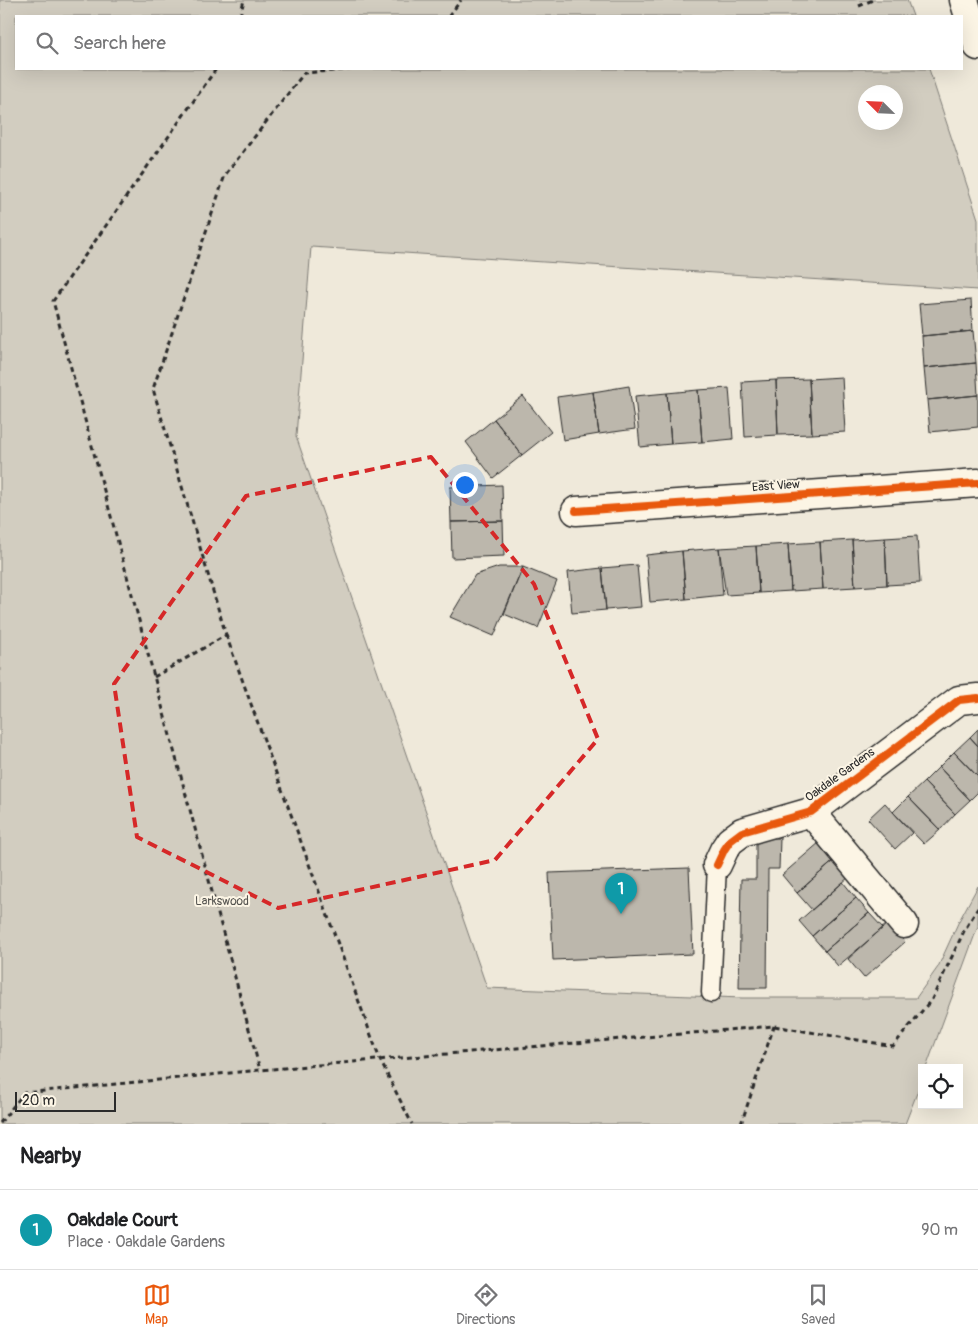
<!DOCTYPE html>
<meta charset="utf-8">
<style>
body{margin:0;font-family:Pangolin,sans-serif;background:#f2f2f2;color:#202124}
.controls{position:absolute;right:15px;bottom:15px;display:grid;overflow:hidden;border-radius:0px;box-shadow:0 5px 20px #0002}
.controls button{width:45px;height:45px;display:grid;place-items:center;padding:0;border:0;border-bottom:1px solid #e0e0e0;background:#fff;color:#202124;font:25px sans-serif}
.compass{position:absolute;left:858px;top:85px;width:45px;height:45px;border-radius:50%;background:#fff;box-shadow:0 5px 20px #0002;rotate:294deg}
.scale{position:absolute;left:15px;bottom:12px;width:101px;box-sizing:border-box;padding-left:5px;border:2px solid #2b2b2b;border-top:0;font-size:14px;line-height:18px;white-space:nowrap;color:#2b2b2b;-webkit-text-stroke:4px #fcf5e5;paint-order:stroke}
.you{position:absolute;left:464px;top:484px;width:18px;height:18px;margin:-12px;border:4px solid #fff;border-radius:50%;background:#1a73e8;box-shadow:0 0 0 8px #1a73e833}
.badge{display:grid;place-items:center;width:32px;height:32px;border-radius:50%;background:#ea580c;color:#fff;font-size:16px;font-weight:700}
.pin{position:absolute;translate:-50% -41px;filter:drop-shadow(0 1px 2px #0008)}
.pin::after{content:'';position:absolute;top:26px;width:18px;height:15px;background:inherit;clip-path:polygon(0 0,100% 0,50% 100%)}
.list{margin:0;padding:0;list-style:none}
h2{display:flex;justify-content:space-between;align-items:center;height:65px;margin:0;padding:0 20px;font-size:21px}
h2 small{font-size:16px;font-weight:400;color:#757577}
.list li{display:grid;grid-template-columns:32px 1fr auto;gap:15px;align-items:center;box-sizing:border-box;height:80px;padding:0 20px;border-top:1px solid #e0e0e0}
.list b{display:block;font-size:19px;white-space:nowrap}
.list p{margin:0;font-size:16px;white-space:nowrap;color:#757577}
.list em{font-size:16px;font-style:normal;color:#757577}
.icon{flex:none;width:28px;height:28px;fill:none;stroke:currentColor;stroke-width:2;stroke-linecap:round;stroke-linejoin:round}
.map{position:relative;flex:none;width:978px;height:1124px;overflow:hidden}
.search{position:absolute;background:#fff;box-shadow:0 5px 20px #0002;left:15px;right:15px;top:15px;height:55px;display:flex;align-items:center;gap:12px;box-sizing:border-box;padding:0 18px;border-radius:0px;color:#757577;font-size:19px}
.sheet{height:145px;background:#fff}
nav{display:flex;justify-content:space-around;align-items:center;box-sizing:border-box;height:70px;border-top:1px solid #e0e0e0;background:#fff;font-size:14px;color:#757577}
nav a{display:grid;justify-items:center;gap:2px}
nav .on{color:#ea580c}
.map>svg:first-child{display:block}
.green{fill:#d2cdc0;stroke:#7e7c76;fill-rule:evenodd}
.building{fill:#bcb7ac;stroke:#2b2b2b}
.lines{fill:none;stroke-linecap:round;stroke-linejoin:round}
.service-casing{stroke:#2b2b2b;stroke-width:21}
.minor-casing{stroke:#2b2b2b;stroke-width:31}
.secondary-casing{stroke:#2b2b2b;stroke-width:31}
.path{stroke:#2b2b2b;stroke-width:3;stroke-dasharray:5 4;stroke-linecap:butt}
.service{stroke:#fcf5e5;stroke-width:18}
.minor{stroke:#fcf5e5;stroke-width:28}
.secondary{stroke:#fcf5e5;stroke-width:28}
.cycleway-casing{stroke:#fcf5e5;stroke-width:11}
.cycleway{stroke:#e8590c;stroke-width:8}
.marked{fill:none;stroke:#d62828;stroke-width:4;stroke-dasharray:10 6;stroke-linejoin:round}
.labels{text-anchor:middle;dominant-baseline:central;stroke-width:4;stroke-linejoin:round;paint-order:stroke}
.street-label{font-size:12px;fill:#2b2b2b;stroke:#fcf5e5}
.park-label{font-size:12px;fill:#555450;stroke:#fcf5e5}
</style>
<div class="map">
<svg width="978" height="1124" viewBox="0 0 978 1124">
<rect width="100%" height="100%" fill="#efe9da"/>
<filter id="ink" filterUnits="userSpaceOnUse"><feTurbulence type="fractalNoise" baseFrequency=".02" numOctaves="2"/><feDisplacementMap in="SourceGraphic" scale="10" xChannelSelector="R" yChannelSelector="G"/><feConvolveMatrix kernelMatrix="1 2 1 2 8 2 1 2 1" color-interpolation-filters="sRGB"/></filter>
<g filter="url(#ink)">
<path class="green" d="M0,0h907l6,16h-897v53h913l49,150v71l-667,-43 -15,189 191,552 255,10h174l22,-31 21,-46 19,-35v40l-52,142h-4v12l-17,44h-905zM866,92h30v30h-30z"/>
<path class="building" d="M971,300l2,31 -51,5 -3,-32z
M973,331l3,32 -52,5 -2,-32z
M976,363l2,32 -51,5 -3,-32z
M842,377l3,55 -33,2 -3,-55z
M809,379l3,55 -34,1 -2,-55z
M776,380l2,55 -33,2 -3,-55z
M629,386l6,43 -36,5 -6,-42z
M729,388l4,51 -31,3 -4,-52z
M698,390l4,52 -31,2 -4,-51z
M593,392l6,42 -36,6 -6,-43z
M667,393l4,51 -31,3 -5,-51z
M978,395v32l-48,5 -3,-32z
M523,396l28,36 -29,23 -28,-36z
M494,419l28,36 -29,23 -27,-36z
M502,485l1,36 -52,1 -1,-35z
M503,521l1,35 -52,2 -1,-36z
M917,536l3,47 -33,2 -2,-47z
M885,538l2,47 -32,2 -3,-47z
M852,540l3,47 -32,2 -3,-47z
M820,542l3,47 -32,2 -3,-47z
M788,544l3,47 -32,2 -3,-47z
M756,546l3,47 -33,2 -7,-47z
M719,548l4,47 -37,4 -4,-48z
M682,551l4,48 -36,3 -4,-47z
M637,565l4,42 -35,3 -4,-42z
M499,567h24l-29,69 -44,-19 25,-42z
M523,567l34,14 -19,47 -34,-14z
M602,568l4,42 -34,3 -4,-41z
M978,729v17l-8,-9z
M970,737l8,9v31l-24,-25z
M954,752l24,25v15l-8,8 -31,-33z
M939,767l31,33 -15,14 -31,-32z
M924,782l31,32 -15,16 -32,-33z
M908,797l32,33 -16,14 -31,-32z
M885,803l27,30 -17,16 -27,-30z
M756,838h24l-1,31h-11l-1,119h-28l2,-109h15z
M820,842l16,17 -39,34 -15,-18z
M836,859l14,17 -38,34 -15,-17z
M689,868l4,86 -140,6 -4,-87z
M843,882l13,16 -44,38 -13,-15z
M856,898l13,15 -44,38 -13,-15z
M869,913l14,15 -45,38 -13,-15z
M888,923l17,19 -41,36 -16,-19z"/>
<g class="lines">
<defs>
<path id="service" d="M711,993l6,-128"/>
<path id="minor" d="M576,511l402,-28
M811,812l93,112
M717,865l7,-15 6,-9 12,-9 69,-20 148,-112 19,-2"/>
<path id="secondary" d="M964,0l14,46"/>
</defs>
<use href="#service" class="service-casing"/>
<use href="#minor" class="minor-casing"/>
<use href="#secondary" class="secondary-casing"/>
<path class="path" d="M859,6l14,-6
M240,16l4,-16
M449,16l12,-16
M216,69l-163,232 207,769
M226,635l154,425 32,64
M154,677l72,-42 -73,-246 72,-214 79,-102 54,-4
M0,1123l24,-30 236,-23 514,-44 119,20 39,-47 32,-68 14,-23
M741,1124l33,-98"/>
<use href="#service" class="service"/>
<use href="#minor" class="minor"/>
<use href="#secondary" class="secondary"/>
<defs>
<path id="cycleway" d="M576,511l402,-28
M717,865l7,-15 6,-9 12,-9 69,-20 148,-112 19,-2"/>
</defs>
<use href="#cycleway" class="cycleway-casing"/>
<use href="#cycleway" class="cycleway"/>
</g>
</g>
<path class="marked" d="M431,457l103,127 64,155 -103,121 -217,48 -141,-71 -23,-153 132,-188z"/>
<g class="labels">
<g class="street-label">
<text transform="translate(776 486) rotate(-4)">East View</text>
<text transform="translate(840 775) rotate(-36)">Oakdale Gardens</text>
</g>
<g class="park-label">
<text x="222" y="901">Larkswood</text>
</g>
</g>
</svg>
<div class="controls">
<button><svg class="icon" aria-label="locate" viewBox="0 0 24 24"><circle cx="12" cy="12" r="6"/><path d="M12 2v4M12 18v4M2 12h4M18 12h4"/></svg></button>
</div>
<svg class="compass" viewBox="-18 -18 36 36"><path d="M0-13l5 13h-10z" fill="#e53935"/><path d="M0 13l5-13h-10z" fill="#757577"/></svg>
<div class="scale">20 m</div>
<div class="you"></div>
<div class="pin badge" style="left:621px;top:914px;background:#0f9aa8">1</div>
<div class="search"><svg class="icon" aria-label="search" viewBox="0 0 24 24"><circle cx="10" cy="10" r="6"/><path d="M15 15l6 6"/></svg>Search here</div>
</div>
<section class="sheet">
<h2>Nearby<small></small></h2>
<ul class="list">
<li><span class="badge" style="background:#0f9aa8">1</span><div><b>Oakdale Court</b><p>Place · Oakdale Gardens</p></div><em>90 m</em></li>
</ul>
</section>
<nav>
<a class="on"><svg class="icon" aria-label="map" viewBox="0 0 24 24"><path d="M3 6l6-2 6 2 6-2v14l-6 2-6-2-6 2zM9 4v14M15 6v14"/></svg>Map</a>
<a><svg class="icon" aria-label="directions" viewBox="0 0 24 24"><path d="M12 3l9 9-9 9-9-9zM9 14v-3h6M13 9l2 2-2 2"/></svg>Directions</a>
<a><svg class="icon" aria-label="saved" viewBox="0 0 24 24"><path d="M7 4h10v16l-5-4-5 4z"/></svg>Saved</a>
</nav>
